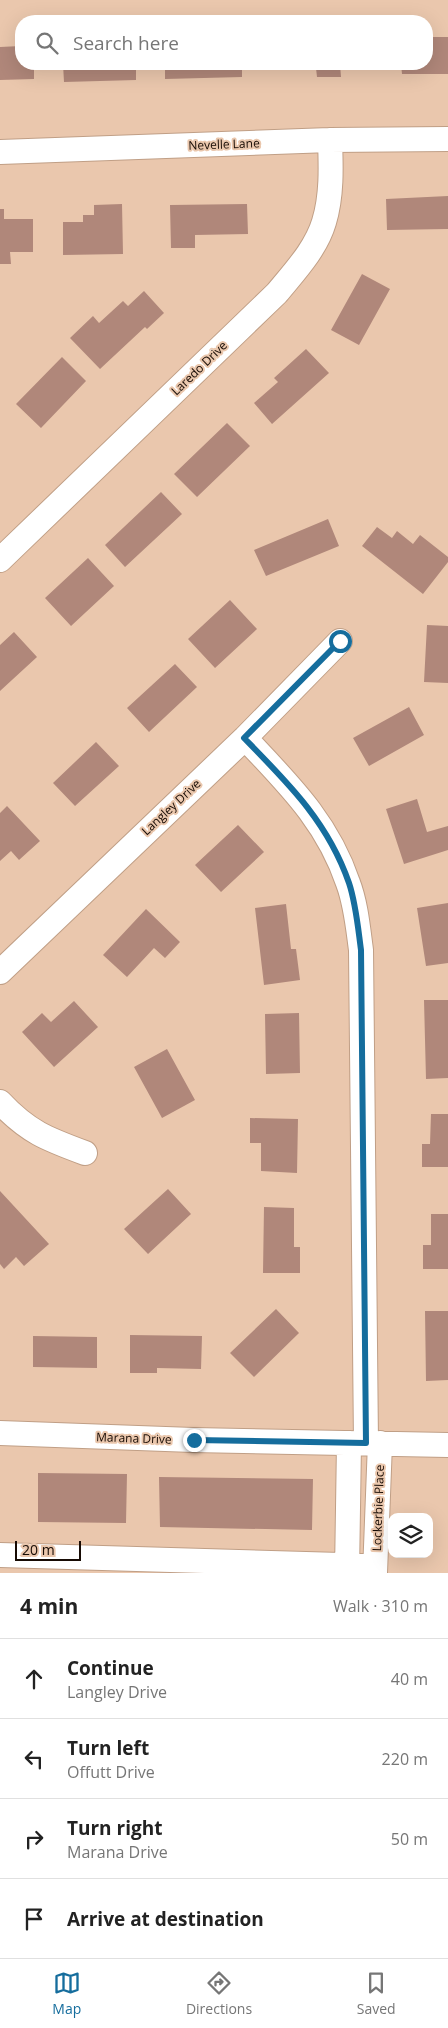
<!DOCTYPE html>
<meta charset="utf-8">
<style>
body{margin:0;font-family:"Open Sans",sans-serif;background:#f6f6f6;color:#222}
.controls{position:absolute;right:15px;bottom:15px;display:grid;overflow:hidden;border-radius:10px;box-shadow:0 5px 20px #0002}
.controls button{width:45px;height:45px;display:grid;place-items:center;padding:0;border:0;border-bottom:1px solid #e0e0e0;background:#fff;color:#222;font:25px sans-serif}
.scale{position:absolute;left:15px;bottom:12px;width:66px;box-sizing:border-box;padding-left:5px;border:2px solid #170b04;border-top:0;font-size:14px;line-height:18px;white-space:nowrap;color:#170b04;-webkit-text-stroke:4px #eac7ad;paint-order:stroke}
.stop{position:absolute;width:15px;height:15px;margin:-11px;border:4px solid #156d9d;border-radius:50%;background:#fff}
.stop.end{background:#156d9d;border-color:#fff;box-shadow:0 1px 5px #0008}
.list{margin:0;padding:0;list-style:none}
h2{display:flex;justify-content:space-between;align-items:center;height:65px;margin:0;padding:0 20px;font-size:21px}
h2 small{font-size:16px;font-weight:400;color:#767676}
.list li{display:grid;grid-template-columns:32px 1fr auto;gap:15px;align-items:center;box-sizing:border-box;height:80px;padding:0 20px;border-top:1px solid #e0e0e0}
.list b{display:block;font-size:19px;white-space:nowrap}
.list p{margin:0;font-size:16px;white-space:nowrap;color:#767676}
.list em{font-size:16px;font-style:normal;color:#767676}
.icon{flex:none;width:28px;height:28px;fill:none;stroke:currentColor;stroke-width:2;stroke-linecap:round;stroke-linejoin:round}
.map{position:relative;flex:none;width:448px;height:1573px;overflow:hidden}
.search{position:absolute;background:#fff;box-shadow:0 5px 20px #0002;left:15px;right:15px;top:15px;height:55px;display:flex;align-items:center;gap:12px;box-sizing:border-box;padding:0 18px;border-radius:20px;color:#767676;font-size:19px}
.sheet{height:385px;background:#fff}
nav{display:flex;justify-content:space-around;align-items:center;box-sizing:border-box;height:70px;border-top:1px solid #e0e0e0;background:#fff;font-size:14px;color:#767676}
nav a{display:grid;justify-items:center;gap:2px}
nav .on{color:#156d9d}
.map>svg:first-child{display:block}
.building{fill:#b0877a}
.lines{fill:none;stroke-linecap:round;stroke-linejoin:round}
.minor-casing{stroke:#c09f86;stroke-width:26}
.minor{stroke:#fff;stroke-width:24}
.route{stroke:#156d9d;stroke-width:6}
.labels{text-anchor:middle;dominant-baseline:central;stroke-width:4;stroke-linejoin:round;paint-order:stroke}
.street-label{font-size:12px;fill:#170b04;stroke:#eac7ad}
</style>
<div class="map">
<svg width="448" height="1573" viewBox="0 0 448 1573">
<rect width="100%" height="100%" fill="#eac7ad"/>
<path class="building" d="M427,37h21v37h-46l-1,-10h26z
M21,46v18h13v15l-34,1v-33z
M63,64h73v16l-72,2z
M165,64h77v13l-77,2z
M276,64h64l1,13h-24l-1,-9 -40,1z
M448,196v33l-61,1 -1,-31z
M122,204l1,50 -60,1v-33h20v-7h11v-10z
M247,204l1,30 -53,1v13h-24l-1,-43z
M0,209h4v10h29v33h-23l1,12h-11z
M362,274l28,15 -31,56 -28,-15z
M144,291l20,22 -17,16 -2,-2 -45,42 -30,-31 23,-22 6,7 24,-22 5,5z
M306,349l23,24 -57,51 -18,-21 24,-21 -4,-4z
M62,357l24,24 -45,47 -25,-24z
M227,423l23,23 -53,51 -23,-23z
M161,492l21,22 -57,53 -20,-22z
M328,519l11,27 -73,30 -12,-26z
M377,527l15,11 5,-7 16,13 7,-9 28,22v5l-25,32 -61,-48z
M88,558l26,28 -43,40 -26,-28z
M230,600l27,29 -42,39 -27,-29z
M427,625l21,1v57l-24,-1z
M14,632l23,25 -37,34v-46z
M175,664l22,23 -48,45 -22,-24z
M409,707l15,28 -55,31 -16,-28z
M96,742l23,24 -44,40 -22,-23z
M417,799l10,33 21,-6v24l-44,14 -18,-55z
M7,806l33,35 -21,19 -8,-9 -11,10v-48z
M238,825l26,27 -43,40 -26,-27z
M448,903v60l-22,3 -9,-58z
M286,904l5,45h5l4,31 -36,5 -9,-77z
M146,909l34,33 -15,16 -11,-10 -27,29 -24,-22z
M424,1000h24v78l-22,1z
M74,1001l24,26 -44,40 -32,-35 20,-19 9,9z
M299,1013l1,60 -34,1 -1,-60z
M167,1049l28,51 -33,18 -28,-51z
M431,1114h17v53h-26v-23h8z
M250,1118l48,1 -1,54 -36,-2v-28h-11z
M168,1189l23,25 -43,40 -24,-25z
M0,1191l49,53 -25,22 -8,-9 -12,12 -4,-5z
M264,1207l30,1v39h6v26h-37z
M431,1214h17v55h-25v-24h8z
M276,1309l23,24 -45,44 -24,-24z
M425,1311h23v69l-22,1z
M130,1335l72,1 -1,33 -44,-1v5h-27z
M33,1336l64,1v31l-64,-1z
M38,1473l89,1 -1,49 -88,-1z
M159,1477l154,2 -1,51 -152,-3z"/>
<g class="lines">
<defs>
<path id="minor" d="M0,152l330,-12 118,-1
M0,560l277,-267c18,-22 39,-44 47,-71 8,-26 7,-55 6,-82
M245,738c43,46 82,83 103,145 8,21 10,45 13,67l5,493
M0,972l245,-234 95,-97
M0,1102c28,30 47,37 85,51
M0,1433l193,7 255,5
M0,1555l375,11
M347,1573l2,-130
M375,1573l5,-130"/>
</defs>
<use href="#minor" class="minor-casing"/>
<use href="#minor" class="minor"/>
</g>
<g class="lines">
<path class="route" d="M194,1440l172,3 -5,-493c-3,-22 -5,-46 -12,-67 -21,-61 -61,-100 -105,-145l96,-97"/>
</g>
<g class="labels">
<g class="street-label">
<text transform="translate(224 144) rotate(-2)">Nevelle Lane</text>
<text transform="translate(199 368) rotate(-44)">Laredo Drive</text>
<text transform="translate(171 807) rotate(-43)">Langley Drive</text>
<text transform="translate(134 1438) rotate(2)">Marana Drive</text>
<text transform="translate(378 1508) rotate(-88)">Lockerbie Place</text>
</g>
</g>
</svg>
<div class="controls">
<button><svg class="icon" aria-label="layers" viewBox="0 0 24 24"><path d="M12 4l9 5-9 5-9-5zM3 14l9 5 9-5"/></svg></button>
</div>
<div class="scale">20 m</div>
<div class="stop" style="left:340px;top:641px"></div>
<div class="stop end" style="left:194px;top:1440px"></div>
<div class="search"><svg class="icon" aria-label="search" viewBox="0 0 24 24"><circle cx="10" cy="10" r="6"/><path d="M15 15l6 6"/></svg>Search here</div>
</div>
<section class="sheet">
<h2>4 min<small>Walk · 310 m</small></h2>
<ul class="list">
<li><svg class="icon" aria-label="ahead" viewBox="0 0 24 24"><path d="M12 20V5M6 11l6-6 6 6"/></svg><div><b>Continue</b><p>Langley Drive</p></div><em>40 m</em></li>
<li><svg class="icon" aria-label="left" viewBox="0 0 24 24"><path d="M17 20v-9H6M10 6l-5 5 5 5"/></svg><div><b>Turn left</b><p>Offutt Drive</p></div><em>220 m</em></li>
<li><svg class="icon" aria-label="right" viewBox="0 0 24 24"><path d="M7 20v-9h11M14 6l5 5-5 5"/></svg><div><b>Turn right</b><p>Marana Drive</p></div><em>50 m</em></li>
<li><svg class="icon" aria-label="arrive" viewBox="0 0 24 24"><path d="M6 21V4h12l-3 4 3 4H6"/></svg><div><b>Arrive at destination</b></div></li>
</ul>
</section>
<nav>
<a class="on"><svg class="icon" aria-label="map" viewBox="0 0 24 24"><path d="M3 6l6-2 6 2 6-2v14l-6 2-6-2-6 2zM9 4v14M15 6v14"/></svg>Map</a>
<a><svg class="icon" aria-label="directions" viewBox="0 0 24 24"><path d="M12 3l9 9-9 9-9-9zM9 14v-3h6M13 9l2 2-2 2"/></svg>Directions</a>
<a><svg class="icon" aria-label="saved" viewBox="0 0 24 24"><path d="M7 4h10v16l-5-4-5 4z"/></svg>Saved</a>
</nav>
